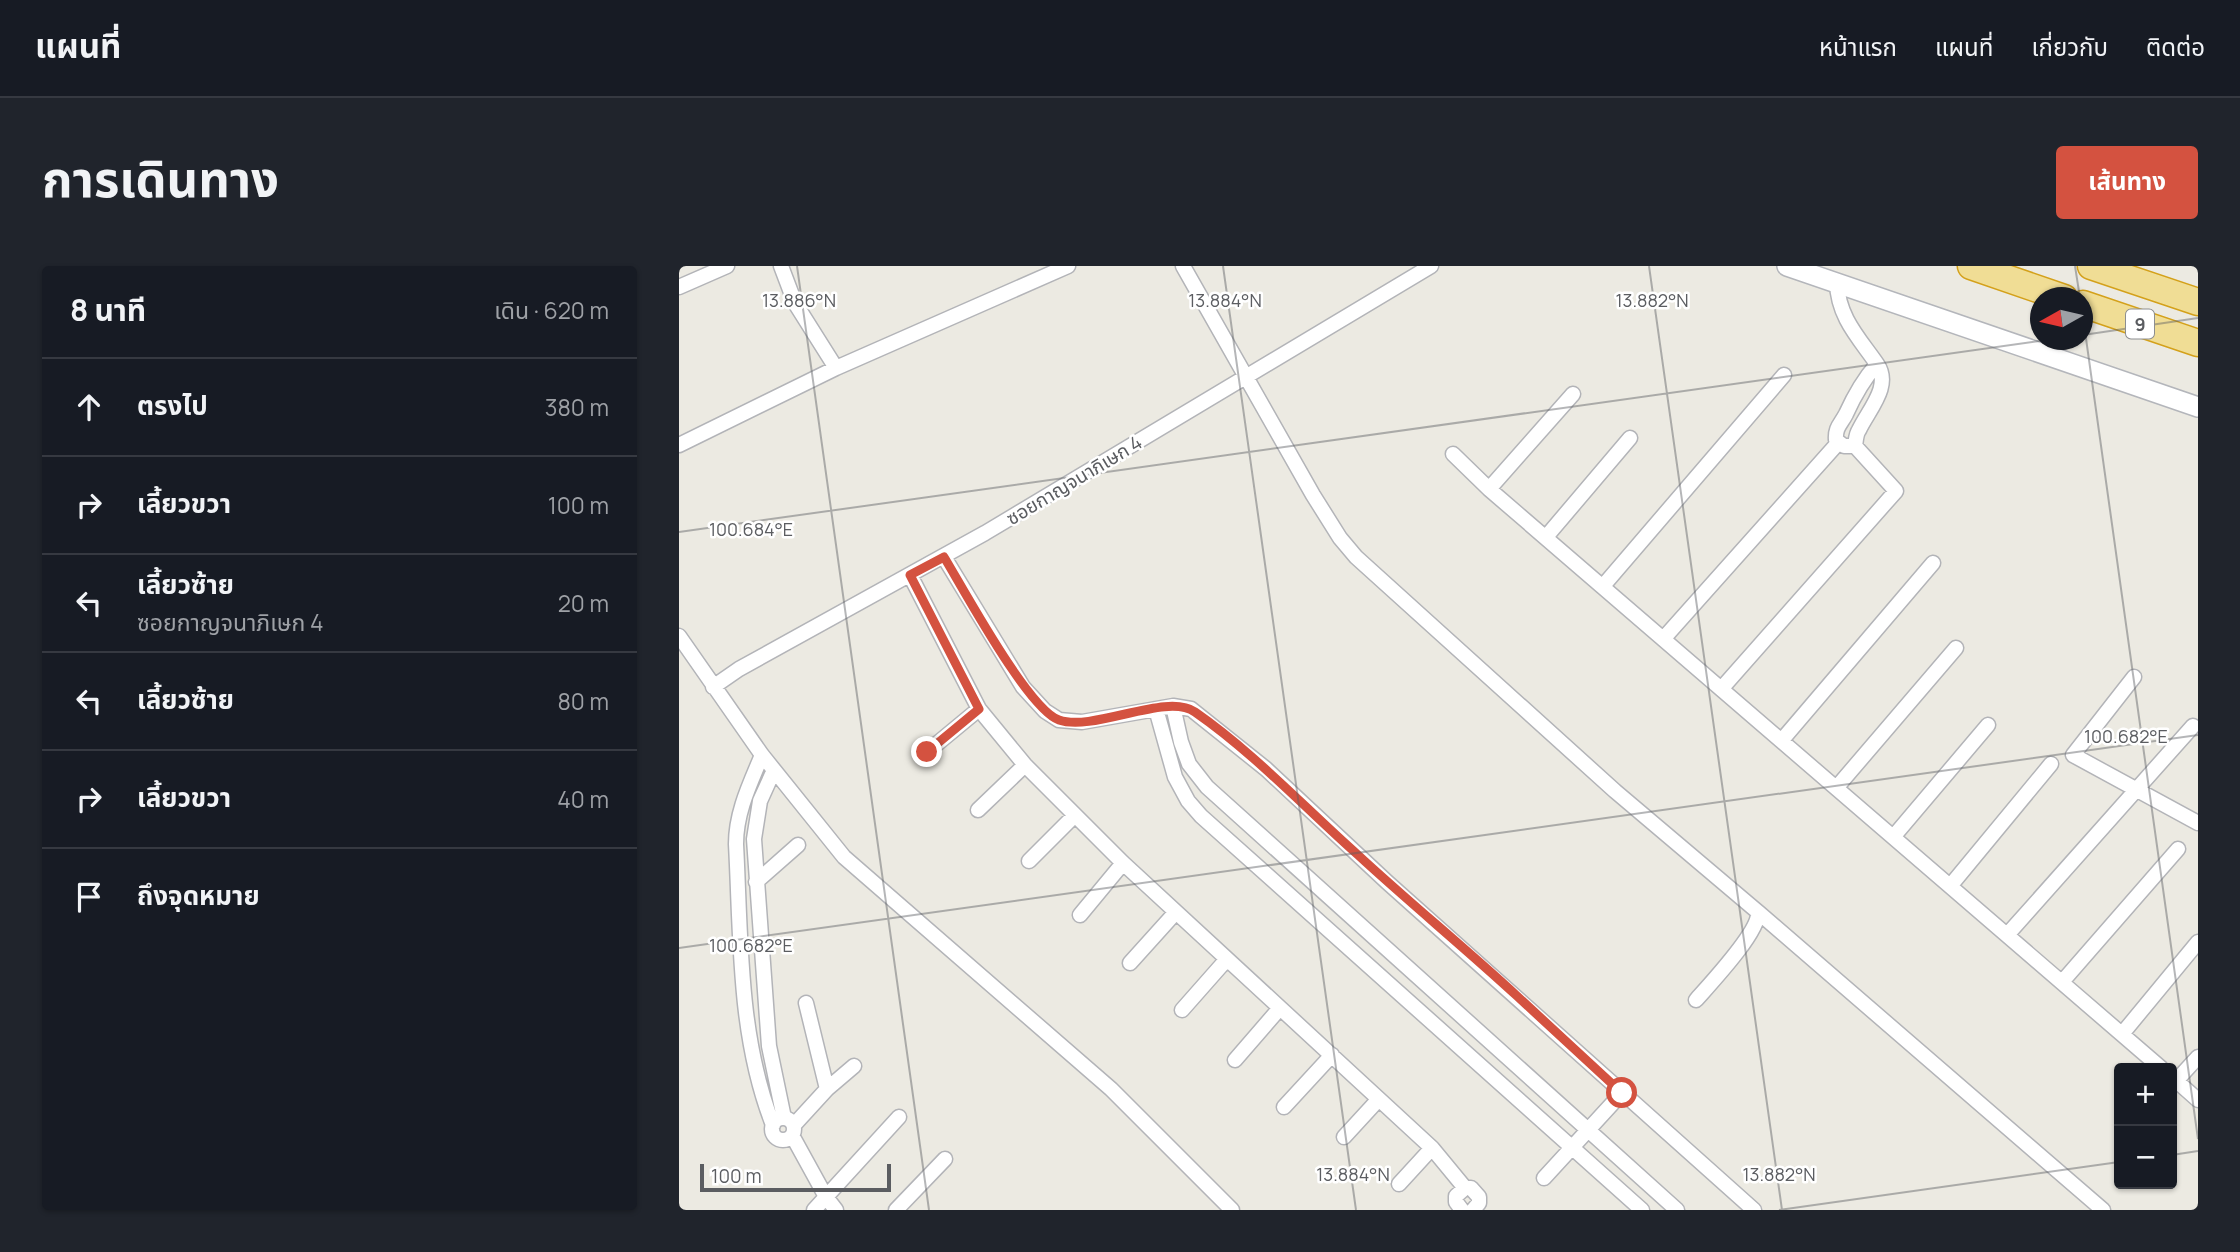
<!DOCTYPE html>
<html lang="th">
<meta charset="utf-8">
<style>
body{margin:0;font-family:Manrope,"Noto Sans Thai",sans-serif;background:#20242c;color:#f1f3f6}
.controls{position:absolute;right:21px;bottom:21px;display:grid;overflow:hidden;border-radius:7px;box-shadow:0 2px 5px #0004}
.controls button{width:63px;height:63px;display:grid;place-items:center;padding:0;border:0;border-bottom:2px solid #363941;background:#171b24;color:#f1f3f6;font:35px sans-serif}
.compass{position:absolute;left:1351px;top:21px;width:63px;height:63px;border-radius:50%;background:#171b24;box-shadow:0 2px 5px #0004;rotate:262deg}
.scale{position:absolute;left:21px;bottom:18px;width:191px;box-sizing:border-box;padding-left:7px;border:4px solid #5b5d61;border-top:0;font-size:19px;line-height:24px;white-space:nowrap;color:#5b5d61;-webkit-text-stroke:5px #fff;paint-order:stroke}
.stop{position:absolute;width:21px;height:21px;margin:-16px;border:5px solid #d45240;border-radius:50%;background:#fff}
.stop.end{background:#d45240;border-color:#fff;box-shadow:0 2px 7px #0008}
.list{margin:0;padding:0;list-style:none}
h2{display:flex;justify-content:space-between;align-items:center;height:91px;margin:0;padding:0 28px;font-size:30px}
h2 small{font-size:23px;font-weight:400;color:#9ea1a6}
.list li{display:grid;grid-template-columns:46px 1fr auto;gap:21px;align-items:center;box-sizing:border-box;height:98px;padding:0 28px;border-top:2px solid #363941}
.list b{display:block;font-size:26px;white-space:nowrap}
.list p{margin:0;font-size:23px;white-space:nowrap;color:#9ea1a6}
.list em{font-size:23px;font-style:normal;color:#9ea1a6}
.icon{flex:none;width:38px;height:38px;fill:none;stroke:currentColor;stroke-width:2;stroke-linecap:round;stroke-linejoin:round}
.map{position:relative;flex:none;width:1519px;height:944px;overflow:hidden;border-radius:7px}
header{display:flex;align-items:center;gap:42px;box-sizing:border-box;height:98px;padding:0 35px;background:#171b24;border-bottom:2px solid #363941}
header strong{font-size:33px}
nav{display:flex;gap:38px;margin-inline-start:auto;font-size:24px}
.intro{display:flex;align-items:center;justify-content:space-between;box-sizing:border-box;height:168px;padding:0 42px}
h1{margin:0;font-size:49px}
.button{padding:18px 32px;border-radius:7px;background:#d45240;color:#fff;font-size:24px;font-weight:700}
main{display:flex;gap:42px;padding:0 42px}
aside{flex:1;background:#171b24;border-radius:7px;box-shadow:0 2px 5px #0004}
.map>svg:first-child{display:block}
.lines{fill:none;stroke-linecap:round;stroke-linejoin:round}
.street-casing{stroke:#b3b4b8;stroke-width:17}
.secondary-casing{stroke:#b4b6bb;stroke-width:22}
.highway-casing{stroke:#d4a11b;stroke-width:29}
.street{stroke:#fff;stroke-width:14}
.secondary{stroke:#fff;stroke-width:19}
.highway{stroke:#f0dd95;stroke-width:26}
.route{stroke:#d45240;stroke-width:9}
.ticks{fill:none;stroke:#5b5d61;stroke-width:2;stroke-opacity:0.45}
.labels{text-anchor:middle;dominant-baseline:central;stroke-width:5;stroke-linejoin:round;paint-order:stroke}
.shield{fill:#fff;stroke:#8c8e90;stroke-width:2}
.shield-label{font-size:18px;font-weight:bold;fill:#5b5d61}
.street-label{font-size:19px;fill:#5b5d61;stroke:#fff}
.ticks-label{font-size:18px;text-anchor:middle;fill:#5b5d61;stroke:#fff;stroke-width:5;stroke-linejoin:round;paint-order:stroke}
</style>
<header>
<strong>แผนที่</strong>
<nav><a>หน้าแรก</a><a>แผนที่</a><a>เกี่ยวกับ</a><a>ติดต่อ</a></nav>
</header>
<div class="intro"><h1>การเดินทาง</h1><a class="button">เส้นทาง</a></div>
<main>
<aside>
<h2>8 นาที<small>เดิน · 620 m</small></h2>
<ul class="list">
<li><svg class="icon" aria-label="ahead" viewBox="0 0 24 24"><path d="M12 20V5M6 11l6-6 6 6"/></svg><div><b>ตรงไป</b></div><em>380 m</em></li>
<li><svg class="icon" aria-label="right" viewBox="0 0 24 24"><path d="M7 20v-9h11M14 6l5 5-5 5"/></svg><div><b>เลี้ยวขวา</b></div><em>100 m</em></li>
<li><svg class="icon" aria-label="left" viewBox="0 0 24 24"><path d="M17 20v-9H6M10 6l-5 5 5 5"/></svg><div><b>เลี้ยวซ้าย</b><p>ซอยกาญจนาภิเษก 4</p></div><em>20 m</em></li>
<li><svg class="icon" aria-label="left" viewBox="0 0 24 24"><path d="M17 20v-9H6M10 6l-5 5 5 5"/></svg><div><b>เลี้ยวซ้าย</b></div><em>80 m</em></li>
<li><svg class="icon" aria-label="right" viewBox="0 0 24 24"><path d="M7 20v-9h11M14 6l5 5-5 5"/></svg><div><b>เลี้ยวขวา</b></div><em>40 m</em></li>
<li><svg class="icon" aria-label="arrive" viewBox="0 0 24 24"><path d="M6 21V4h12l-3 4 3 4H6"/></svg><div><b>ถึงจุดหมาย</b></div></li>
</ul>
</aside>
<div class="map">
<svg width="1519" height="944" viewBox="0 0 1519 944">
<rect width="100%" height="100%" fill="#eceae2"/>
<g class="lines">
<defs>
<path id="street" d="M102,0l14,37 41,65
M504,0l130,229 27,43 16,19 259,234 143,121c2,19 -48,72 -62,88
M0,21l48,-21
M0,179l157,-77 232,-102
M1176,180c1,-6 1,-12 4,-16 10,-21 33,-44 18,-66
M774,188l36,35 672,579
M810,223l84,-95
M867,271l84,-99
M265,291l79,130 22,24 14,9 23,2 91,-16 18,3 75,60 121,113 367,328
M231,309l69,134 46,56 98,98 309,285 33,40
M924,320l181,-211
M0,370l83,119 82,102 267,232 121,121
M985,372l174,-195
M1455,411l-61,78 125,68
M34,421l26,-18 246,-136 446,-267
M1043,422l174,-197 -41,-45h-11l-8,-6c-1,-13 5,-16 10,-26 9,-20 17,-34 31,-50 -18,-26 -39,-47 -40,-81
M494,440l8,36 8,22 18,23 470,423
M477,443l19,68 13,24 13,15 441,394
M1103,474l151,-177
M248,486l52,-43
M83,489c-12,29 -26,57 -26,89 5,94 2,192 37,281
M95,504l-14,31 -6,38 15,207 15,72
M1158,521l119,-139
M299,544l47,-45
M1215,570l94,-111
M350,595l46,-46
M77,616l42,-37
M1272,619l100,-121
M1079,646l345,298
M401,649l43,-52
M1328,669l186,-209
M451,697l46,-51
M1383,716l116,-133
M127,737l21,86
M503,744l45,-51
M1443,768l76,-92
M556,794l45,-52
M1493,811l26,23
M1497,815l22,-24
M605,841l48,-52
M93 863a11 11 0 1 1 22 0a11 11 0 1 1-22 0Z
M115,859l33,-36 27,-23
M114,871l33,60 10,13
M665,871l34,-37
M865,912l78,-85
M720,918l33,-36
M135,944l85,-93
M217,944l49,-51
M783,944l-6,-8v-6l9,-8h6l8,9v6l-6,7"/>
<path id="secondary" d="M1108,0l411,141"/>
<path id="highway" d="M1292,0l93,32
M1412,0l107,36
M1404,38l115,39"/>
</defs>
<use href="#street" class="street-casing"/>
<use href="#secondary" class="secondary-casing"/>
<use href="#highway" class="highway-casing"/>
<use href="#street" class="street"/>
<use href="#secondary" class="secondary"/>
<use href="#highway" class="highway"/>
</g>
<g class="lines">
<path class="route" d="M248,486l52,-43 -69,-134 34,-18c20,33 84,152 115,163 35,12 108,-28 136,-8 59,41 109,95 163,143 52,48 107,93 159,141 35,32 70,65 105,97"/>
</g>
<path class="ticks" d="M118,0l132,944M544,0l133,944M970,0l133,944M1396,0l5,32M1404,51l115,822M1404,69l115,-17M0,266l1368,-192M0,682l1519,-213M1493,889l26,-4M1100,944l340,-48"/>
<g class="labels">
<rect class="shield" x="1447" y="43.5" width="28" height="29" rx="5"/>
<g class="shield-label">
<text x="1461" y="58">9</text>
</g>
<g class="street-label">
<text transform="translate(395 214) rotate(-31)">ซอยกาญจนาภิเษก 4</text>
</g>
</g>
<g class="ticks-label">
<text x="120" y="41">13.886°N</text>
<text x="546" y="41">13.884°N</text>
<text x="973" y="41">13.882°N</text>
<text x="72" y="270">100.684°E</text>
<text x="1447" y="477">100.682°E</text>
<text x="72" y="686">100.682°E</text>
<text x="674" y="915">13.884°N</text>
<text x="1100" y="915">13.882°N</text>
</g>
</svg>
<div class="controls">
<button>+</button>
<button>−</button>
</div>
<svg class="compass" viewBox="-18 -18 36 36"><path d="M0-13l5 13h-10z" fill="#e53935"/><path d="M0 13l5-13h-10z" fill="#9ea1a6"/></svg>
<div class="scale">100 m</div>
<div class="stop" style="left:943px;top:827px"></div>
<div class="stop end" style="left:248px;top:486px"></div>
</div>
</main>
